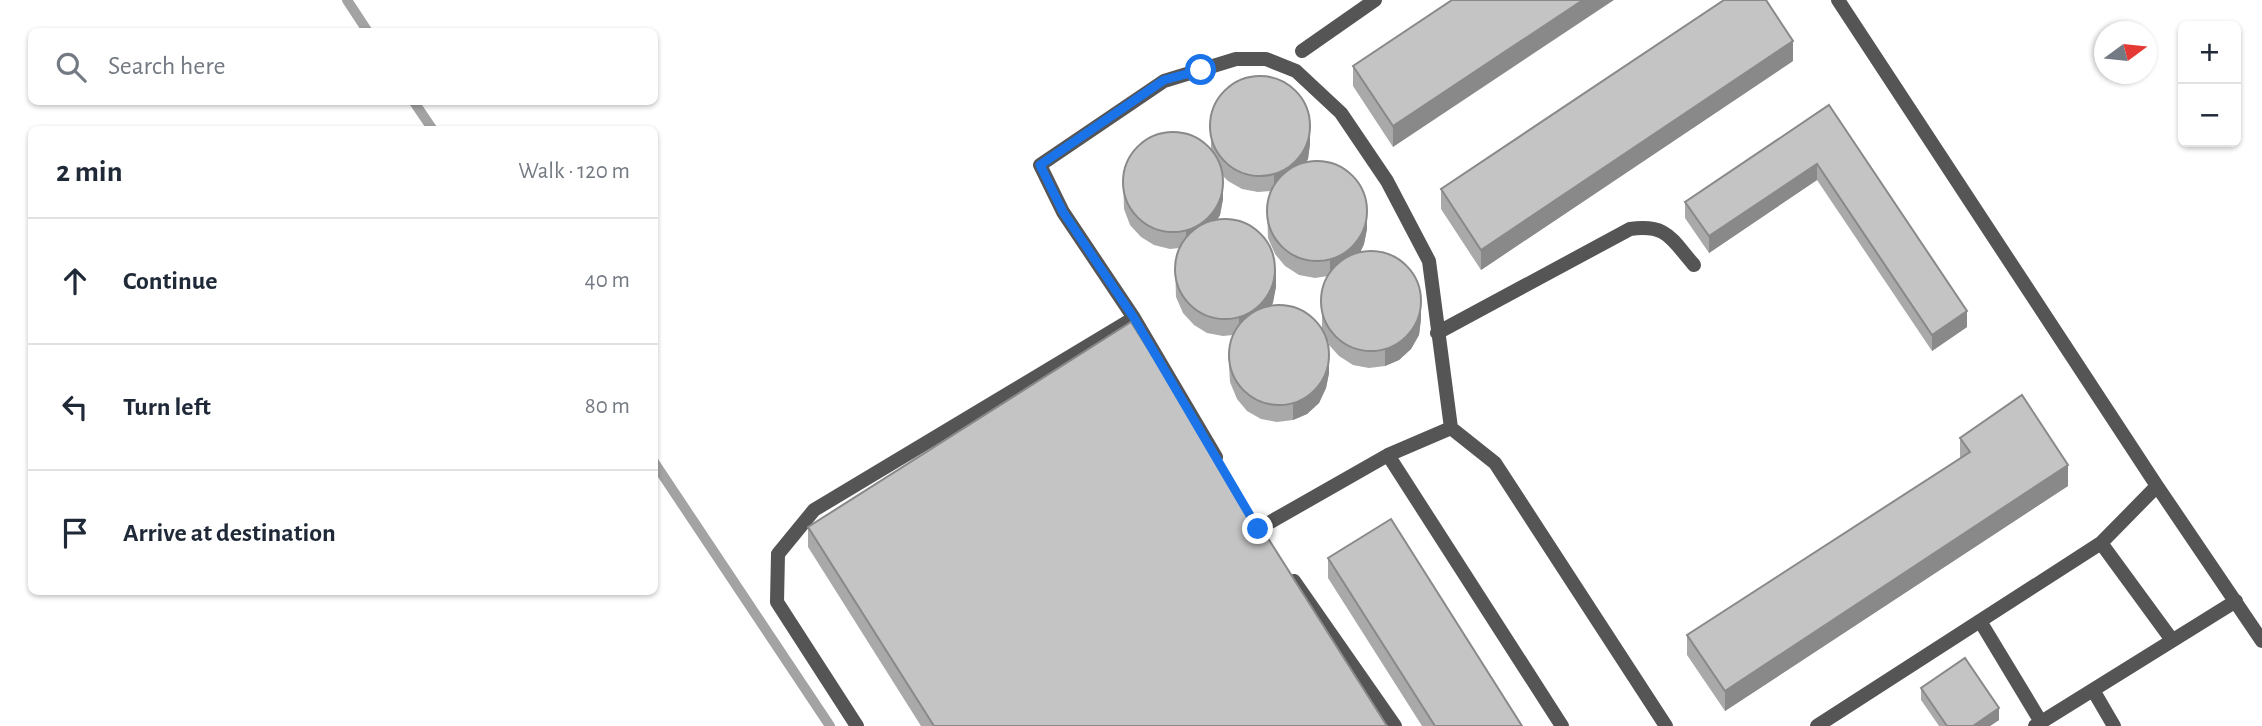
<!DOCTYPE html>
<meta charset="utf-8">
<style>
body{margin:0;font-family:"Alegreya Sans",sans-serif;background:#f2f2f3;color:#1f2937}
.controls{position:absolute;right:21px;top:21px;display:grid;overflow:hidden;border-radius:10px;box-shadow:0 2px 5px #0004}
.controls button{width:63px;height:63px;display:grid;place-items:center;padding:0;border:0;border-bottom:2px solid #e0e1e3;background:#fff;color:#1f2937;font:35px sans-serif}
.compass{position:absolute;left:2094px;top:21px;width:63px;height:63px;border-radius:50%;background:#fff;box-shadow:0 2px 5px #0004;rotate:75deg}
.stop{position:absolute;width:21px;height:21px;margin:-16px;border:5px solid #1a73e8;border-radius:50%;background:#fff}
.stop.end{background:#1a73e8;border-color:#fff;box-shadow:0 2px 7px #0008}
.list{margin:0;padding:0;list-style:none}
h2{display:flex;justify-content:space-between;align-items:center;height:91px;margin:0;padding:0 28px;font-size:30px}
h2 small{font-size:23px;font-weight:400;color:#747a83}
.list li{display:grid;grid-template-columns:46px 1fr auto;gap:21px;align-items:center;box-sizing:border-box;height:126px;padding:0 28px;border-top:2px solid #e0e1e3}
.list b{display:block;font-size:26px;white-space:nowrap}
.list em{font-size:23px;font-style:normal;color:#747a83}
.icon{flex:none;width:38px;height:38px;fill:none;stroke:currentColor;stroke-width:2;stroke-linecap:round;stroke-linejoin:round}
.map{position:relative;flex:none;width:2262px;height:726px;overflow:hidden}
.search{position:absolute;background:#fff;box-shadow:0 2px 5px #0004;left:28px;top:28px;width:630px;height:77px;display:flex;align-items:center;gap:18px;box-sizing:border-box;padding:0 24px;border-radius:10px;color:#747a83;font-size:26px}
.panel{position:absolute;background:#fff;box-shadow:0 2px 5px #0004;left:28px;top:126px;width:630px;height:469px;border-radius:10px}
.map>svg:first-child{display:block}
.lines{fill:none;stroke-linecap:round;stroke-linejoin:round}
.stream{stroke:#a3a3a3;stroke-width:10}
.service{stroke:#555;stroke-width:14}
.wall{fill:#a9a9a9;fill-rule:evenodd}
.shaded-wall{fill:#898989}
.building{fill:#c4c4c4;stroke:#898989;stroke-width:2}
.route{stroke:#1a73e8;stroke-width:9}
</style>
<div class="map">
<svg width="2262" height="726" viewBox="0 0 2262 726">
<rect width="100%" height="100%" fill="#fff"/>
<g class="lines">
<path class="stream" d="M347,0l21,32
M414,102l19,28
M654,462l176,264"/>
<path class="service" d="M1838,0l319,486 105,155
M1302,51l73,-51
M1437,333l193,-104c38,-5 41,10 64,36
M1388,455l174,271
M1216,457l-82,-139 -71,-106 -23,-47 124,-84 72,-22h30l30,12 45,42 46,68 42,80 22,167 44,35 171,263
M1258,529l130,-74 63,-27
M2101,543l71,97
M1294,581l101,145
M1980,621l61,101
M2093,690l21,36
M857,726l-80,-124 1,-48 36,-44 320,-192
M1817,726l284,-183 56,-57
M2035,726l201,-125"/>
</g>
<path class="wall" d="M1452,0l-59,147 -40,-61v-20z
M1793,61l-312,209 -40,-61v-20z
M1829,105l138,222 -35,24 -115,-171 -108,73 -24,-35v-16z
M1211,120l99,24 -2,15 -2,3 61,67 -3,15 -4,9 61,66 -2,16 -8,14 -12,11 -14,6 -16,2 -16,-3 -14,-9 -10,-11 -1,-4 1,32 -3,15 -7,15 -12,11 -14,6 -16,2 -16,-3 -14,-8 -10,-12 -7,-17 -1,-16v-17l4,-14 -10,1 -16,-3 -13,-8 -11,-12 -7,-16 -1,-34 5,-15 -10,1 -16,-4 -13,-8 -11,-12 -6,-16 -1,-34 88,-25zM1221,174l7,7 14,8 16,3 13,-1 -4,13 1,34 7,16 10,12 14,9 16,3 13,-2 -6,19v34l4,8 -55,-31 5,-19 -59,-67 3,-5 3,-16z
M1960,438l108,48 -343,225 -38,-56v-20l273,-176z
M808,527l579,199h-466l-113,-179z
M1328,558l194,168h-100l-94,-148z
M1921,688l78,32 -9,6h-51l-18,-26z"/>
<path class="shaded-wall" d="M1583,0h31l-221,147v-21z
M1793,41v20l-312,209v-20z
M1310,127v17l-2,15 -8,15 -26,17v-17z
M1817,164v16l-108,73v-17z
M1223,183v16l-3,16 -8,14 -26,18v-17z
M1367,212v17l-3,15 -7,15 -27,17v-17z
M1276,270v17l-3,16 -8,14 -26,17v-16z
M1421,302v17l-2,16 -8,14 -12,11 -14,6v-16z
M1967,311v16l-35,24v-16z
M1329,356v17l-3,15 -7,15 -12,11 -14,6v-16z
M2068,465v21l-343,225v-20z
M1999,708v12l-9,6h-17z"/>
<path class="building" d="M1452,0h131l-190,126 -40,-60z
M1724,0h42l27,41 -312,209 -40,-61z
M1210 126a50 50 0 1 1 100 0a50 50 0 1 1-100 0Z
M1829,105l138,206 -35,24 -115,-171 -108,72 -24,-34z
M1123 182a50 50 0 1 1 100 0a50 50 0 1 1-100 0Z
M1267 211a50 50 0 1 1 100 0a50 50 0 1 1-100 0Z
M1175 269a50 50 0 1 1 100 0a50 50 0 1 1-100 0Z
M1321 301a50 50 0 1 1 100 0a50 50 0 1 1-100 0Z
M1229 355a50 50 0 1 1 100 0a50 50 0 1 1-100 0Z
M1131,322l256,404h-453l-126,-199z
M2022,395l46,70 -343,226 -38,-56 283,-183 -10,-14z
M1391,519l131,207h-87l-107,-168z
M1965,658l34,50 -26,18h-26l-26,-38z"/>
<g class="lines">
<path class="route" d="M1201,70l-37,10 -124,85 23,47 71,106 124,211"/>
</g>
</svg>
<div class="controls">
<button>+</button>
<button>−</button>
</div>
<svg class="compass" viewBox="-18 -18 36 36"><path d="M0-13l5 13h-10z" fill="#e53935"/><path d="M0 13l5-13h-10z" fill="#747a83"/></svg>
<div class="stop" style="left:1201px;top:70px"></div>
<div class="stop end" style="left:1258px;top:529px"></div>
<div class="search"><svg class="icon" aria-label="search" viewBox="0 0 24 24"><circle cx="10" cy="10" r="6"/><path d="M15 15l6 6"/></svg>Search here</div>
<section class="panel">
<h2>2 min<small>Walk · 120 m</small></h2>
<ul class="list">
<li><svg class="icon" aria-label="ahead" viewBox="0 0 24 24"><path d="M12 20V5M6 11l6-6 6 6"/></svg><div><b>Continue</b></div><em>40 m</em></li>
<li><svg class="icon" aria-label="left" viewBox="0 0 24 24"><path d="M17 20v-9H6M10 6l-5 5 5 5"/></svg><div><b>Turn left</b></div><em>80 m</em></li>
<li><svg class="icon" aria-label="arrive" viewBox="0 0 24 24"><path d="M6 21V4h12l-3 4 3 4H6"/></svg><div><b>Arrive at destination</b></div></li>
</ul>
</section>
</div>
